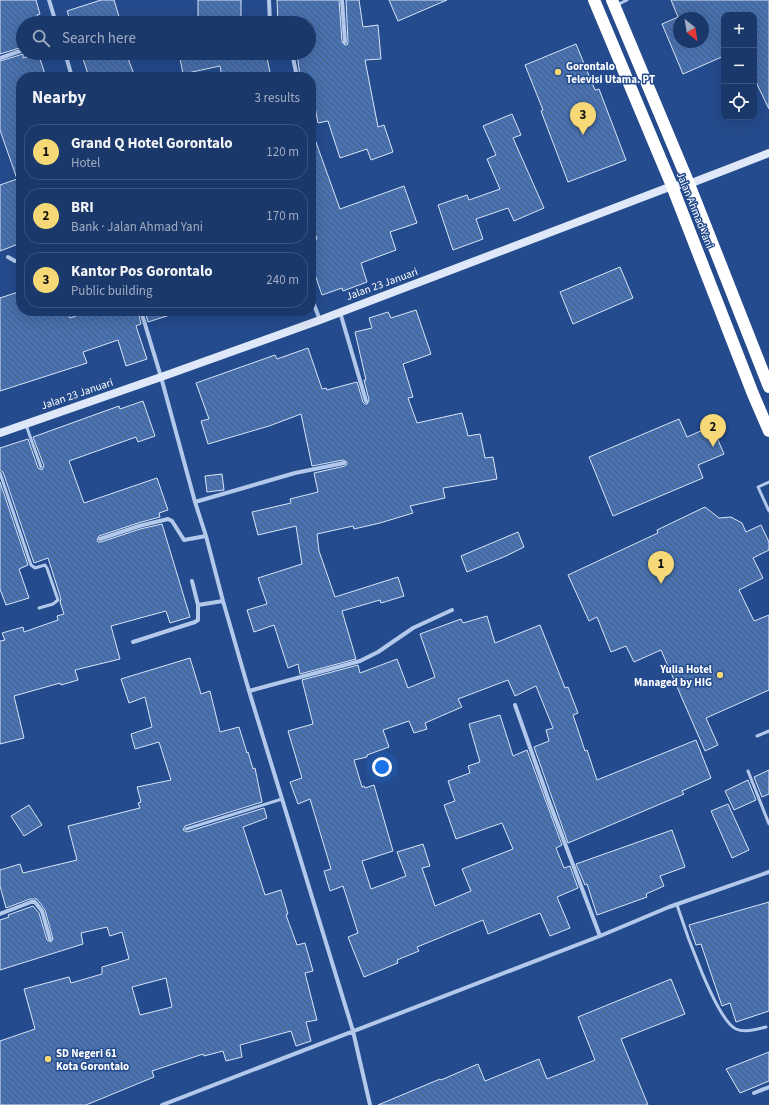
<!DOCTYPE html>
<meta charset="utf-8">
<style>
body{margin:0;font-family:"Source Sans 3",sans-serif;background:#284372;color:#f1f3f6}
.controls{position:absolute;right:12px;top:12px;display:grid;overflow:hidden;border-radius:8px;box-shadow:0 4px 16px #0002}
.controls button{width:36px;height:36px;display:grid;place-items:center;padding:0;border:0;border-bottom:1px solid #39527e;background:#1b386a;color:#f1f3f6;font:20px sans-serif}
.compass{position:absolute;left:673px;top:12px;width:36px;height:36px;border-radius:50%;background:#1b386a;box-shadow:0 4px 16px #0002;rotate:150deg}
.you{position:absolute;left:382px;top:767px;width:14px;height:14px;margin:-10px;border:3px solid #fff;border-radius:50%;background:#1a73e8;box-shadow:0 0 0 6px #1a73e833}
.badge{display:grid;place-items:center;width:26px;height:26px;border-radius:50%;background:#f6d976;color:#111;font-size:13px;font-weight:700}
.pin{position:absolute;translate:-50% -33px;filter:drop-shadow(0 1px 2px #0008)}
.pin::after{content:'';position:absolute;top:21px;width:14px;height:12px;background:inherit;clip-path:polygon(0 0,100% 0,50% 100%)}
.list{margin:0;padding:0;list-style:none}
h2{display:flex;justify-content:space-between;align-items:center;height:52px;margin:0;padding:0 16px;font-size:17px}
h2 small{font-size:13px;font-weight:400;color:#a0acc1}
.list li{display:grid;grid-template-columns:26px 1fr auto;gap:12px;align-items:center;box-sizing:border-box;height:56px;margin:0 8px 8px;padding:0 8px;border:1px solid #39527e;border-radius:16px}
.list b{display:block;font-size:15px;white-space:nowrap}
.list p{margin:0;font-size:13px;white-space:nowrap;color:#a0acc1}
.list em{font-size:13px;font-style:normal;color:#a0acc1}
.icon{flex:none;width:22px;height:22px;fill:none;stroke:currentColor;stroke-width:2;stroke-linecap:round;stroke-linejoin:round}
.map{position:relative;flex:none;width:769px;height:1105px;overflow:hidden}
.search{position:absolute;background:#1b386a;box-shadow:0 4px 16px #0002;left:16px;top:16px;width:300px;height:44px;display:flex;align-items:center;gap:10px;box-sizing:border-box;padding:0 14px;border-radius:22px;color:#a0acc1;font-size:15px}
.panel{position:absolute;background:#1b386a;box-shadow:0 4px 16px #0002;left:16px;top:72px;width:300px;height:244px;border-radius:16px}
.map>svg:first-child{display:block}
.building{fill:url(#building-back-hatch);stroke:#d8e5f8;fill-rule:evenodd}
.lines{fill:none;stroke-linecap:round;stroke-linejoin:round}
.lane{stroke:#b3c9eb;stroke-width:3}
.street{stroke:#b3c9eb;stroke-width:4}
.secondary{stroke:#dee8f9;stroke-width:8}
.highway{stroke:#fff;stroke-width:12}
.poi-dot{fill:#f6d976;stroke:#244b8d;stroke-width:1.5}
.labels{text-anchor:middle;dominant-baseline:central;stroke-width:3;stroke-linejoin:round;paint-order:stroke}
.poi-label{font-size:11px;font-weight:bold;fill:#fff;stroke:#244b8d;text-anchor:start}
.street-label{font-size:11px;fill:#fff;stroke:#244b8d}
</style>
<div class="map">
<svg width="769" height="1105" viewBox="0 0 769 1105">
<defs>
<pattern id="building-back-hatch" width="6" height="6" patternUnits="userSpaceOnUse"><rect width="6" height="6" fill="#4872b2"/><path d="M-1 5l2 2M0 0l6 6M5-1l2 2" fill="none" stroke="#4a5d7a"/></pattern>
</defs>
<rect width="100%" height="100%" fill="#244b8d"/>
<path class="building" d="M0,0h36l4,14 -3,1 2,8h-16v24l-23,7z
M101,0h13l7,23h-50l-4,-12z
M198,0h43v23h-43z
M277,0h62l3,42 3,3h2l1,-3 -2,-42h13l4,27 15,-2 3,34 -16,1 13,67 6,-2 9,27 -22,8 -4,-11 -27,9 -12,-37 -10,2 -7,-37v-9h-11l-3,-24h12v-31l-31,1z
M389,0h58l-49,21z
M671,0h98v109l-15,-31v-63h-30v41l-41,18 -21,-50 16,-7zM679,18h24v24h-24z
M576,44l19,46 4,-1 27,71 -58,22 -27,-71 2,-1 -18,-45z
M38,53l8,24h-25v166l-21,8v-66l17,-6 -17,-49v-69l23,-7v4z
M81,53h45l9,24h-46z
M179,53h87l5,24h-49l-2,-11 -37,8z
M512,114l9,21 -8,3 31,70 -30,13 -6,-13 -32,11 7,20 -30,11 -15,-45 29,-10 2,5 31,-11 -13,-30 9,-4 -13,-29z
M311,134h2l27,75 64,-23 13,37 -27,9 6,18 -35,13 6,19 -24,9 -1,-3 -20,7 -11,-32v-22l6,-2 -6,-17z
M620,267l13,31 -60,26 -13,-32z
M21,291v20h47l2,7 20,-7h48l3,13 -5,2 11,33 -21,7 -8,-26 -35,12 4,11 -87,28v-93z
M416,310l15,44 -28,10 10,33 -5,1 9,25 45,-10 6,23 12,-2 5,24 8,-1 4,22 -54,9 2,10 -35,8 3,7 -33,10 -26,6 -1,-3 -36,8 2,17 16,46 63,-20 6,19 -23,7 -1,-3 -38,11 14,48 -56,15 -2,-10 -10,4 -14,-43 -20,7 -7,-22 20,-6 -9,-26 44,-14 -6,-38 -38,9 -6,-23 39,-9 -1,-4 28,-7 -4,-19 31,-7 2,-2v-2l-4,-2 -31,6 -11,-52 -32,12 -61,18 -7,-23 8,-2 -13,-36 79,-28 2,4 31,-11 14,41 4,-1 1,2 30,-8 6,20 2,2h2l2,-4 -5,-20h2l-11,-48 17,-4 -3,-10 19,-6 3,6z
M145,311h28v3l-25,8z
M143,401l12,35 -17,6 -2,-5 -67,24 15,42 73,-25 11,32 -9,3 1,4 -22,6 -39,13 -2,4 1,2h3l39,-13 22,-5 28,93 -20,6 -4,-12 -55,15 9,33 -45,11 3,10 -17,5 -1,-2 -46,13 10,42 -24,6v-103l5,-1 -3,-7 21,-6 1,5 34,-12 -1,-4 7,-2 -4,-12 1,-3 -13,-41 -14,5 -31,-91 -3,-2v-22l28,-9 10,29 4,2 2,-4 -11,-29 86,-31 1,3z
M679,419l8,18 25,-11 12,28 -26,11 5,13 -90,38 -24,-59z
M222,474l2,16 -17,2 -2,-16z
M0,482l28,83 -9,4 10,29 -23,7 -6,-16z
M705,507l14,11 12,-1 11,6 4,9 15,-7 8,17v8l-16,8 10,20 -24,12 15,31 15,-6v75l-63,28 12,27 -13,6 -44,-101 -27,12 -8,-16 -15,6 -14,-35 -8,4 -21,-46 90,-42 -1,-3z
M518,532l6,15 -18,9 -39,16 -6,-16z
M487,616l8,27 45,-18 25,63 3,-1 10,26 -5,2 12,36 2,-1 10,30 99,-40 15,38 -29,13 2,3 -116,49 -34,-96 15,-6 -3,-11 7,-2 -17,-42 -21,10 -7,-16 -50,19 4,8 -37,16 2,6 -13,4 -5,-12 -26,9 6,17 -22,8v2l-13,3 8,27 2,-1 1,2 9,-3 19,66 -31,10 9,28 35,-13 -9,-24 26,-8 7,22 -8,2 13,38 36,-15 -9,-22 51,-20 -11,-26 -46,16 -12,-34 11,-4 -7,-20 22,-8 -2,-7 12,-4 -11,-38 31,-9 13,41 14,-6 35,95 -6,3 8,20 6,-2 8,22 -21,9 13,31 -20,8 -10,-23 -52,21 -5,-14 -66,27 2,4 -22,9 1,3 -34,14 -16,-40 10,-4 -15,-47 -13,5 -6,-20 7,-2 -21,-70 -12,5 -8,-22 12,-4 -14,-47 25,-7 -11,-44 56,-15 2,8 37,-14 11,29 27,-11 -15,-43 41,-15 2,4z
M190,658l11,36 9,-3 10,41 19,-5 8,26 1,-1 5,17 2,-1 7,34 -77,24 -2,4 4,2 77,-24 3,10 -24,9 22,68 16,-5 7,24 -2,1 11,30 8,-2 8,28 -8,2 12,47 -11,2 5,19 -15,5 -5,-15 -51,14 2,12 -16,4 -3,-10 -19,5 -1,-2 -51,17 2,6 -68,28h-86v-64l35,-12 -11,-40 45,-12 2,6 31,-9v-7l27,-8 -7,-27 -12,4 -3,-9 -26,6 2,11 -83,26v-50l9,-3 -1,-2 25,-9 6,7 8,27 4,2 2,-3 -8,-29 -8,-11h-7l-24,9 -6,-22v-16l20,-6 3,9 54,-13 -9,-34 72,-18 -2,-5 3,-1 -4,-15 34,-7 -12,-38 -24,7 -4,-15 21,-7 -7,-30 -16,6 -8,-24zM166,978l6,29 -32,8 -8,-28z
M769,770v24l-7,3 -8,-20z
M748,780l8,20 -22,10 -9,-19z
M728,804l21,46 -17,8 -21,-47z
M29,805l13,20 -18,11 -13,-20z
M672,830l13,37 -25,9 4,10 -18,8 1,3 -50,18 -10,-31 -2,1 -9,-21z
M769,902v109l-33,11 -6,-19 -8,3 -21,-62 -5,1 -7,-20z
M671,979l14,35 -64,25 27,66h-270l62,-26 1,1 37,-16 7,17 54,-22 8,20 48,-19 -17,-43z
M769,1052v29l-29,12 -14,-24z"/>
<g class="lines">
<path class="lane" d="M617,5l10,-5
M26,425l15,42
M0,473l31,92 4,3 10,-3 2,3 11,32 -5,4 -14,4
M769,482l-11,5 11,24
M757,736l12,-5
M748,771l21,53
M186,829l96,-30
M677,905c7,22 39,115 59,124 9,4 21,0 30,-2"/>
<path class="street" d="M49,0l7,23
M269,0l1,23
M342,0l3,42
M65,53l7,24
M292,53l5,24
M0,58l23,-8
M8,257l7,4h6
M311,297l9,23
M141,311l20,66 34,125 11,34 17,65 26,90 104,340 17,74
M340,312l26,89
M195,502l100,-29 49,-10
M100,539l39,-13 29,-7 4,2 12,19 22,-4
M192,581l6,24
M133,642l62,-20 3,-2v-15l25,-4
M249,691l111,-30 18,-9 35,-24 39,-18
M515,705l35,99 50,132
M0,914l31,-12h4l7,9 8,28
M754,1093l15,-6
M162,1105l438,-169 69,-29 100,-35"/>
<path class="secondary" d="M0,433l161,-56 159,-57 352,-134 17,-2 80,-31"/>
<path class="highway" d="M594,0l78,186 81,208 16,37
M612,0l77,184 80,203"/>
</g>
<g class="poi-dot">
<circle cx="558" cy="72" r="4"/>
<circle cx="720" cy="675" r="4"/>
<circle cx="48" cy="1059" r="4"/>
</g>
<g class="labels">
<g class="poi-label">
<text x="566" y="66">Gorontalo<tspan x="566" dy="13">Televisi Utama. PT</tspan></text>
<text x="712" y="669" text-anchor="end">Yulia Hotel<tspan x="712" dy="13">Managed by HIG</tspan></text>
<text x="56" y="1053">SD Negeri 61<tspan x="56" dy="13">Kota Gorontalo</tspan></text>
</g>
<g class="street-label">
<text transform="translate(695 210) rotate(68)">Jalan Ahmad Yani</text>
<text transform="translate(382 284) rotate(-20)">Jalan 23 Januari</text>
<text transform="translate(77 394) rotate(-19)">Jalan 23 Januari</text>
</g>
</g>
</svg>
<div class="controls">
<button>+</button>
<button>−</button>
<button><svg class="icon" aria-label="locate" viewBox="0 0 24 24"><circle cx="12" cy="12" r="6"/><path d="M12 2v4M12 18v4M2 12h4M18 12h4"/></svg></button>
</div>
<svg class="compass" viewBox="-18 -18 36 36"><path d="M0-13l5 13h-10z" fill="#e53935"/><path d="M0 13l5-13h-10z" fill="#a0acc1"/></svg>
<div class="you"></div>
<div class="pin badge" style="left:661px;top:584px">1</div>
<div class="pin badge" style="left:713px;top:447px">2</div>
<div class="pin badge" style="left:583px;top:135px">3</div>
<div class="search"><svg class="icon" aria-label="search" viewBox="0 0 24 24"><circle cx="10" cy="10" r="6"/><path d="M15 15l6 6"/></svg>Search here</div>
<section class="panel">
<h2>Nearby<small>3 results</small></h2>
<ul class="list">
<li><span class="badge">1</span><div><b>Grand Q Hotel Gorontalo</b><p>Hotel</p></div><em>120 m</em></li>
<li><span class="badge">2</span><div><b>BRI</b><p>Bank · Jalan Ahmad Yani</p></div><em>170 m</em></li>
<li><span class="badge">3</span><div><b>Kantor Pos Gorontalo</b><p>Public building</p></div><em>240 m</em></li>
</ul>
</section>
</div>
